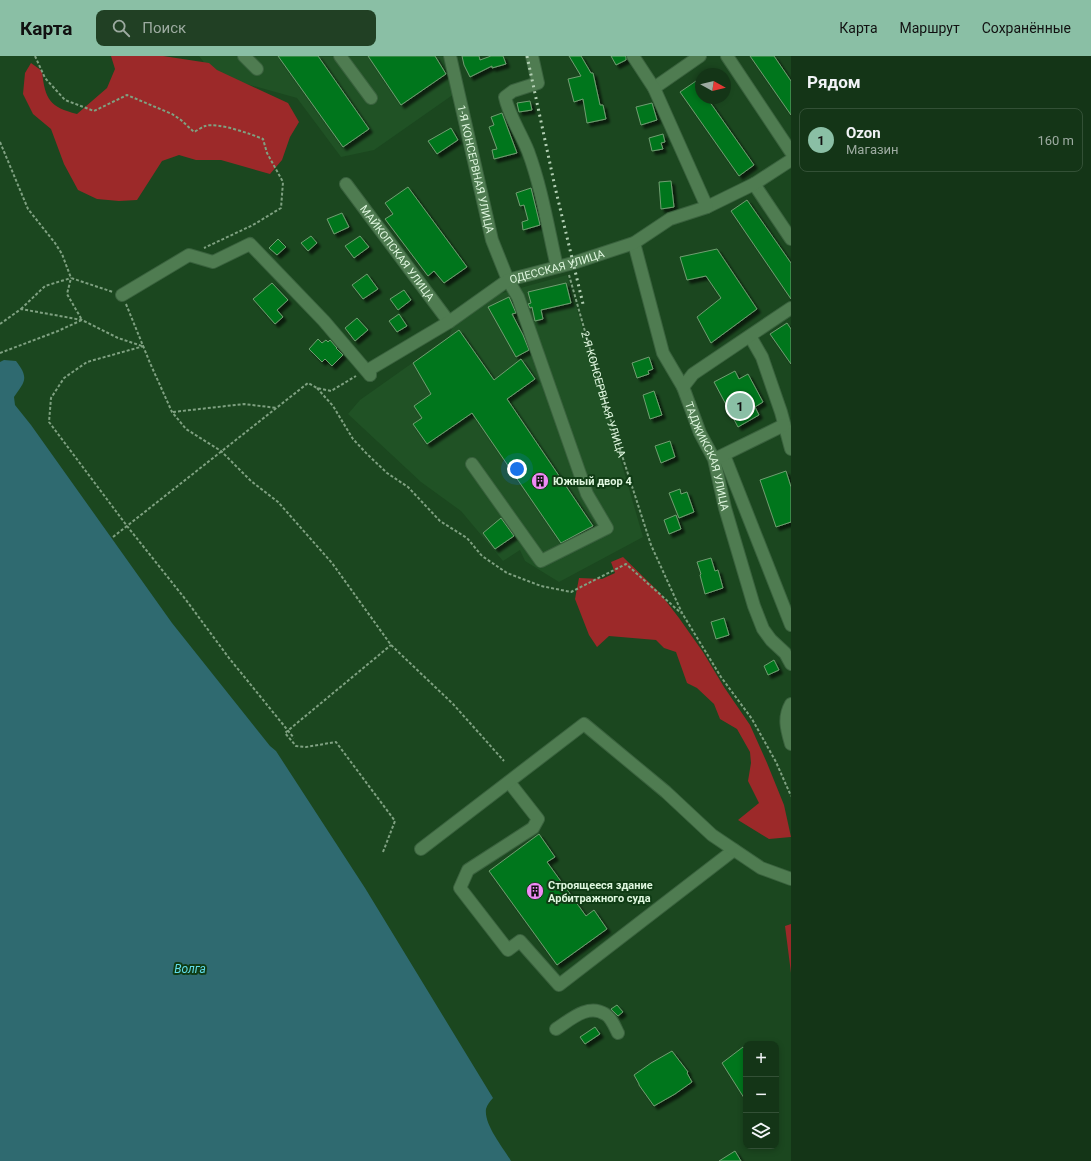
<!DOCTYPE html>
<html lang="ru">
<meta charset="utf-8">
<style>
body{margin:0;font-family:Roboto,sans-serif;background:#214024;color:#f1f3f6}
.controls{position:absolute;right:12px;bottom:12px;display:grid;overflow:hidden;border-radius:8px;box-shadow:0 2px 6px #0003}
.controls button{width:36px;height:36px;display:grid;place-items:center;padding:0;border:0;border-bottom:1px solid #335036;background:#143517;color:#f1f3f6;font:20px sans-serif}
.compass{position:absolute;left:695px;top:12px;width:36px;height:36px;border-radius:50%;background:#143517;box-shadow:0 2px 6px #0003;rotate:98deg}
.you{position:absolute;left:517px;top:413px;width:14px;height:14px;margin:-10px;border:3px solid #fff;border-radius:50%;background:#1a73e8;box-shadow:0 0 0 6px #1a73e833}
.badge{display:grid;place-items:center;width:26px;height:26px;border-radius:50%;background:#8abfa5;color:#111;font-size:13px;font-weight:700}
.pin{position:absolute;translate:-50% -50%;border:2px solid #fff;box-shadow:0 1px 4px #0006}
.list{margin:0;padding:0;list-style:none}
h2{display:flex;justify-content:space-between;align-items:center;height:52px;margin:0;padding:0 16px;font-size:17px}
h2 small{font-size:13px;font-weight:400;color:#9daba1}
.list li{display:grid;grid-template-columns:26px 1fr auto;gap:12px;align-items:center;box-sizing:border-box;height:64px;margin:0 8px 8px;padding:0 8px;border:1px solid #335036;border-radius:8px}
.list b{display:block;font-size:15px;white-space:nowrap}
.list p{margin:0;font-size:13px;white-space:nowrap;color:#9daba1}
.list em{font-size:13px;font-style:normal;color:#9daba1}
.icon{flex:none;width:22px;height:22px;fill:none;stroke:currentColor;stroke-width:2;stroke-linecap:round;stroke-linejoin:round}
.map{position:relative;flex:none;width:791px;height:1105px;overflow:hidden}
header{display:flex;align-items:center;gap:24px;box-sizing:border-box;height:56px;padding:0 20px;background:#8abfa5;color:#111}
header strong{font-size:19px}
nav{display:flex;gap:22px;margin-inline-start:auto;font-size:14px}
.search{width:280px;height:36px;background:#214024;display:flex;align-items:center;gap:10px;box-sizing:border-box;padding:0 14px;border-radius:8px;color:#9daba1;font-size:15px}
main{display:flex}
aside{flex:1;background:#143517}
.map>svg:first-child{display:block}
.built{fill:#205225}
.green{fill:#9c2929}
.water{fill:#2f6a70}
.building{fill:#00761d;stroke:#709e71;filter:url(#shadow)}
.lines{fill:none;stroke-linecap:round;stroke-linejoin:round}
.minor-casing{stroke:#3a623e;stroke-width:14}
.path{stroke:#7fa181;stroke-width:2;stroke-dasharray:3 2;stroke-linecap:butt}
.minor{stroke:#4f7c51;stroke-width:12}
.rail{stroke:#b2cfb3;stroke-width:3;stroke-dasharray:2 4;stroke-linecap:butt}
.labels{text-anchor:middle;dominant-baseline:central;stroke-width:4;stroke-linejoin:round;paint-order:stroke}
.street-label{font-size:11px;fill:#dff7df;stroke:#103c15}
.poi-label{font-size:11px;font-weight:bold;fill:#dff7df;stroke:#103c15;text-anchor:start}
.water-label{font-size:12px;font-style:italic;fill:#61dcea;stroke:#103c15}
</style>
<header>
<strong>Карта</strong>
<div class="search"><svg class="icon" aria-label="search" viewBox="0 0 24 24"><circle cx="10" cy="10" r="6"/><path d="M15 15l6 6"/></svg>Поиск</div>
<nav><a>Карта</a><a>Маршрут</a><a>Сохранённые</a></nav>
</header>
<main>
<div class="map">
<svg width="791" height="1105" viewBox="0 0 791 1105">
<defs>
<filter id="shadow"><feDropShadow dx="3.5" dy="3.5" stdDeviation="1" flood-color="#0009"/></filter>
</defs>
<rect width="100%" height="100%" fill="#1b471f"/>
<path class="built" d="M199,0h246l9,38 -80,56 -33,7 -44,-59 -83,-23z
M567,219l76,262 -84,45 -34,-21 -5,-11 -17,11 -42,-50 -40,-29 -73,-68 12,-14 89,-63 4,-11 46,-32z"/>
<path class="green" d="M111,0h52l46,7 8,7 71,33 11,19 -9,15 -8,23 -12,14 -49,-14h-25l-17,-5 -17,6 -25,39 -18,1 -22,-2 -19,-9 -14,-26 -13,-35 -18,-15 -10,-20 2,-21 6,-10 11,8c3,29 8,36 35,43l30,-26 8,-19z
M623,501l36,35 20,26 24,34 21,35 26,38 17,38 17,42 7,32 -22,2 -31,-19 21,-17 -11,-22 3,-18 -1,-11 -13,-23 -17,-10 -6,-15 -17,-16 -10,-5 -11,-31 -12,-4 -8,-8 -47,-4 -12,11 -8,-12 -14,-36 4,-21 23,1 13,-6 -4,-11z
M791,868v49l-6,-47z"/>
<path class="water" d="M4,304l12,1c14,18 8,21 -2,36l1,8 16,20 141,198 98,123 6,5 89,137 128,210c-3,3 -6,7 -7,11 -2,16 17,38 25,52h-511v-799z"/>
<path class="building" d="M278,0h40l51,73 -26,18z
M368,0h67l11,18 -45,31z
M462,0h17l1,4 11,-4h12l3,8 -14,4v-2l-22,11 -6,-12z
M569,0h12l10,17h2l7,32h3l3,14 -19,4 -4,-24 -9,3 -6,-23 13,-3z
M611,0h15v4l-10,5z
M750,0h24l17,25v34z
M696,25l5,8v9h6l47,67 -15,11 -59,-84z
M530,45l2,9 -13,2 -2,-9z
M652,47l5,17 -16,5 -5,-18z
M502,57l15,40 -23,6 -2,-9 5,-1 -8,-22 5,-2 -3,-8z
M451,72l7,12 -21,14 -9,-13z
M663,78l2,8 -4,1 2,6 -11,2 -3,-13z
M671,125l3,26 -13,2 -2,-27z
M408,131l59,80 -23,16 -10,-12 -6,5 -43,-57 8,-5 -8,-11z
M531,132l9,37 -17,5 -1,-8 6,-2 -4,-15 -4,1 -4,-13z
M747,144l44,63v36l-60,-88z
M342,157l7,14 -15,7 -7,-15z
M311,180l6,7 -9,8 -7,-8z
M360,180l9,11 -15,11 -9,-12z
M278,183l8,8 -9,8 -8,-7z
M717,193l40,60 -46,34 -14,-26 24,-19 -15,-22 -19,4 -7,-23z
M367,218l11,15 -15,10 -11,-14z
M272,227l16,17 -11,10 6,7 -8,7 -22,-25z
M566,227l5,20 -30,7 2,9 -8,2 -3,-14 -2,1 -2,-4 3,-1 -3,-11z
M404,234l7,10 -13,10 -8,-11z
M509,241l7,16 -4,1 11,21 6,15 -13,7 -28,-50z
M399,258l8,12 -10,6 -8,-11z
M357,262l11,12 -13,11 -10,-13z
M787,267l4,6v35l-21,-30z
M459,274l35,50 27,-21 14,20 -28,20 86,127 -6,3 -26,14 -89,-130 -45,31 -14,-20 9,-6 -8,-12 17,-12 -18,-31z
M318,283l4,4 4,-3 2,2 2,-2 7,8h-1l7,7 -11,11 -7,-7 -3,3 -13,-13z
M649,301l4,12 -5,2 1,3 -12,4 -5,-15z
M735,315l4,8 9,-5 15,28 -8,5 4,8 -21,12 -24,-45z
M654,335l8,24 -12,4 -7,-24z
M670,385l5,16 -14,6 -6,-17z
M786,415l5,16v35l-15,5 -16,-47z
M680,433l1,5 6,-2 7,20 -15,6 -10,-25z
M676,459l5,14 -12,5 -5,-14z
M501,462l13,18 -19,13 -12,-16z
M711,502l4,13 3,-1 5,18 -18,6 -5,-19 1,-1 -4,-12z
M724,562l5,17 -13,4 -5,-17z
M774,604l5,10 -11,5 -4,-9z
M539,778l16,23 -8,5 39,54 8,-6 13,19 -50,36 -68,-94z
M617,949l6,7 -5,4 -7,-7z
M595,971l5,7 -15,10 -5,-7z
M743,991l3,4v50l-24,-38z
M672,995l16,21 -1,1 5,9 -17,12 -21,12 -15,-21v-1l-5,-9 17,-12z
M735,1095l6,10h-22z"/>
<g class="lines">
<defs>
<g id="minor">
<path d="M244,0l13,13"/>
<path d="M340,0l31,42"/>
<path id="s2" d="M450,0l42,184 16,40 10,17 69,197 20,34 -66,33 -69,-97"/>
<path d="M532,0l6,27 -25,8 -8,6c4,19 16,36 23,54 14,38 20,77 29,116"/>
<path d="M727,0l64,96"/>
<path d="M654,32l46,-32"/>
<path id="s3" d="M346,128l103,138"/>
<path d="M754,128l37,55"/>
<path d="M707,151l47,-23 37,-24"/>
<path id="s4" d="M634,187l29,110 20,34 17,46 14,26 11,49 29,98 9,23 8,11 14,13 6,11"/>
<path d="M122,239l67,-40 24,7 37,-18 74,77 46,54"/>
<path d="M750,280l12,21 19,55 10,37"/>
<path id="s5" d="M370,319v-6l79,-47 59,-42 65,-17 61,-20 36,-24 37,-12 -53,-119 -21,-32"/>
<path d="M683,331l10,-13 98,-66"/>
<path d="M724,399l67,170"/>
<path d="M717,402l67,-33"/>
<path d="M791,648c-8,14 -4,26 0,40"/>
<path d="M509,726l29,37 -5,9 -65,42 -8,18 48,62 12,-9 39,44 175,-135"/>
<path d="M421,793l163,-125 82,68 46,43 49,33 30,11"/>
<path d="M556,973c14,-9 32,-26 49,-15 6,3 10,13 13,19"/>
</g>
</defs>
<use href="#minor" class="minor-casing"/>
<g class="path">
<path d="M35,0l10,22 20,22 29,11 33,-16 45,19 9,6 13,12c4,-2 8,-5 11,-6 13,-4 46,8 58,13l4,14 16,29 -2,26 -28,17 -49,23"/>
<path d="M0,86l28,67 27,34 7,11 9,24 42,14"/>
<path id="s1" d="M569,219l38,134 44,136 31,68 39,64 31,42 24,43 15,34"/>
<path d="M126,248l24,59 22,49 14,17 35,22 30,30 27,21 54,61 59,82 62,59 51,57"/>
<path d="M21,253l24,-23 26,-8"/>
<path d="M0,268l21,-15 61,11 36,18 24,8"/>
<path d="M144,290l-57,16 -23,16 -13,20 -2,24 78,104 59,74 43,58 65,80"/>
<path d="M0,297l58,-22 24,-11 -15,-26 4,-16"/>
<path d="M317,332l16,18 20,33 14,15 20,19 21,14 32,34 27,17 15,18 25,17 34,13 30,6 55,-28 55,49"/>
<path d="M173,356l71,-8 33,4"/>
<path d="M113,481l195,-154 9,5 14,3 25,-15"/>
<path d="M383,796l12,-31 -59,-79 -30,5 -10,-1 -11,-13 106,-88"/>
</g>
<use href="#minor" class="minor"/>
<path class="rail" d="M527,0l28,131 28,117"/>
</g>
<defs>
<symbol id="building-disc" viewBox="-11 -11 22 22"><circle r="9.5" fill="#f08bf6" stroke="#103c15"/><path d="M-4-6H4V6H1V3H-1V6H-4ZM-2.5-4.3h1.7v1.8h-1.7ZM.8-4.3h1.7v1.8H.8ZM-2.5-1h1.7V.8h-1.7ZM.8-1h1.7V.8H.8Z" fill="#111"/></symbol>
</defs>
<g fill-rule="evenodd">
<use href="#building-disc" x="530" y="415" width="20" height="20"/>
<use href="#building-disc" x="525" y="825" width="20" height="20"/>
</g>
<g class="labels">
<g class="street-label">
<text stroke="none"><textPath href="#s2" startOffset="116">1-Я КОНСЕРВНАЯ УЛИЦА</textPath></text>
<text stroke="none"><textPath href="#s3" startOffset="86">МАЙКОПСКАЯ УЛИЦА</textPath></text>
<text stroke="none"><textPath href="#s5" startOffset="221">ОДЕССКАЯ УЛИЦА</textPath></text>
<text stroke="none"><textPath href="#s1" startOffset="124">2-Я КОНСЕРВНАЯ УЛИЦА</textPath></text>
<text stroke="none"><textPath href="#s4" startOffset="227">ТАДЖИКСКАЯ УЛИЦА</textPath></text>
</g>
<g class="poi-label">
<text x="553" y="425">Южный двор 4</text>
<text x="548" y="829">Строящееся здание<tspan x="548" dy="13">Арбитражного суда</tspan></text>
</g>
<g class="water-label">
<text x="190" y="913">Волга</text>
</g>
</g>
</svg>
<div class="controls">
<button>+</button>
<button>−</button>
<button><svg class="icon" aria-label="layers" viewBox="0 0 24 24"><path d="M12 4l9 5-9 5-9-5zM3 14l9 5 9-5"/></svg></button>
</div>
<svg class="compass" viewBox="-18 -18 36 36"><path d="M0-13l5 13h-10z" fill="#e53935"/><path d="M0 13l5-13h-10z" fill="#9daba1"/></svg>
<div class="you"></div>
<div class="pin badge" style="left:740px;top:350px">1</div>
</div>
<aside>
<h2>Рядом<small></small></h2>
<ul class="list">
<li><span class="badge">1</span><div><b>Ozon</b><p>Магазин</p></div><em>160 m</em></li>
</ul>
</aside>
</main>
